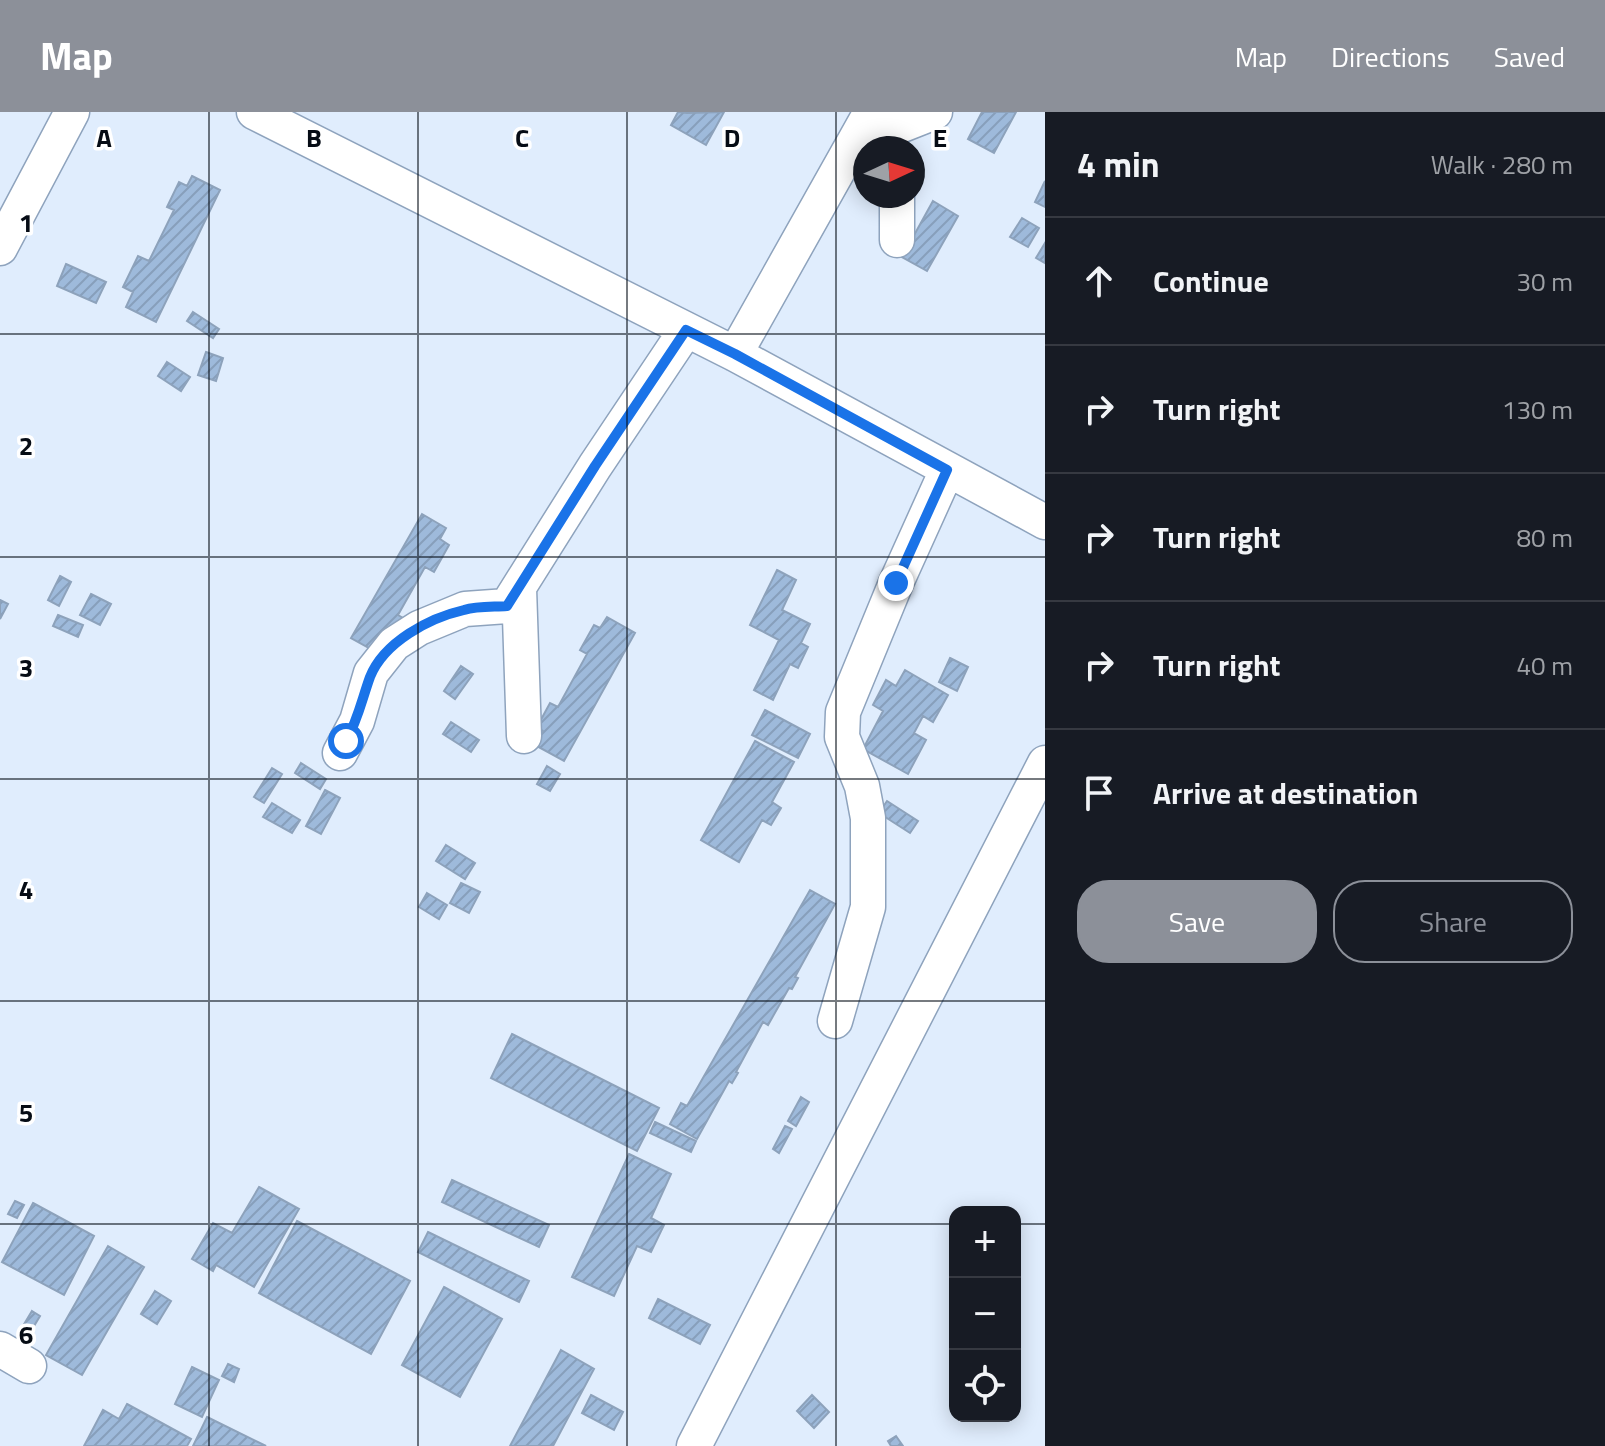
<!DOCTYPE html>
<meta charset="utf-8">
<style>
body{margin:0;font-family:"Titillium Web",sans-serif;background:#20242c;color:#f1f3f6}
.controls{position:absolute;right:24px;bottom:24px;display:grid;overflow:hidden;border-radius:16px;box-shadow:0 4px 20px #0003}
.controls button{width:72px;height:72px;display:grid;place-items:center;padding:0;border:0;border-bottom:2px solid #363941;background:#171b24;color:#f1f3f6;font:40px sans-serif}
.compass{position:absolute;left:853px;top:24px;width:72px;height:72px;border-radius:50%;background:#171b24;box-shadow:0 4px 20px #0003;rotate:86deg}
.stop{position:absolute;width:24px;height:24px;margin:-18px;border:6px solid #1a73e8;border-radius:50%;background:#fff}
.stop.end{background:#1a73e8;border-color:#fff;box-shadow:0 2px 8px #0008}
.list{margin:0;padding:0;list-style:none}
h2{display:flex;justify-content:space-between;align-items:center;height:104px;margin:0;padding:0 32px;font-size:34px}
h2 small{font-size:26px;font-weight:400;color:#9ea1a6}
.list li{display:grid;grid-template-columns:52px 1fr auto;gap:24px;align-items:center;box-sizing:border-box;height:128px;padding:0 32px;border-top:2px solid #363941}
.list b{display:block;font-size:30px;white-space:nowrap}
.list em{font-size:26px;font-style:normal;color:#9ea1a6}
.actions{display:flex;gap:16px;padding:24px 32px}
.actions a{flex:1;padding:18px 0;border:2px solid #8c9099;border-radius:32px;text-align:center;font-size:28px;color:#8c9099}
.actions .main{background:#8c9099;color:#fff}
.icon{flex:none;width:44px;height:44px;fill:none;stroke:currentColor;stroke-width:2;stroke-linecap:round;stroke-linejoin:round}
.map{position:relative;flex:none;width:1045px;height:1334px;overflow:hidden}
header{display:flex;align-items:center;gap:48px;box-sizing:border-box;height:112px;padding:0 40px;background:#8c9099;color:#fff}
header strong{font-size:38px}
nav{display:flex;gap:44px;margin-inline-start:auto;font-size:28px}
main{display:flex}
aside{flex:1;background:#171b24}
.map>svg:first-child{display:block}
.building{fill:url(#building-hatch);stroke:#8da2bb;stroke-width:2}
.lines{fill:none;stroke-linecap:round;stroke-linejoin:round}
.minor-casing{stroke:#8ea3bd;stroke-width:37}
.minor{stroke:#fff;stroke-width:34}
.route{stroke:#1a73e8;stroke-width:10}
.grid{fill:none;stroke:#060c15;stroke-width:2;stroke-opacity:0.55}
.grid-label{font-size:26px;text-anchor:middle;font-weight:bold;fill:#060c15;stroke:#fff;stroke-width:7;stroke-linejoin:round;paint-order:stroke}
</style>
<header>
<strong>Map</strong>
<nav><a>Map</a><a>Directions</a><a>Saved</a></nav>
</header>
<main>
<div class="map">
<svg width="1045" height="1334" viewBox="0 0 1045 1334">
<defs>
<pattern id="building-hatch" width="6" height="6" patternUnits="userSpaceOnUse" patternTransform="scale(2)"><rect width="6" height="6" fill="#9ebadb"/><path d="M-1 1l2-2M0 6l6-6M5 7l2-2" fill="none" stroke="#879fbb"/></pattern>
</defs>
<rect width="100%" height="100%" fill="#e0edfd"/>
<path class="building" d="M678,0l9,1 37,-1 -18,33 -35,-20z
M982,0h34l-22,41 -26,-14z
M192,64l28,14 -64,132 -30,-15 7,-15 -10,-5 15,-31 11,5 25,-51 -7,-3 12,-25 8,4z
M1045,69v26l-10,-5z
M933,89l25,15 -31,55 -25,-14z
M1022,106l17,10 -11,19 -18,-10z
M1045,131v20l-9,-5z
M66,152l40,18 -10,21 -39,-17z
M193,200l26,17 -6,9 -26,-17z
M206,240l17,6 -7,23 -18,-6z
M167,250l23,15 -9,14 -23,-15z
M422,402l24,14 -6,11 9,6 -15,27 -9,-5 -27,48 10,6 -30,32 -27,-15z
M777,458l19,10 -14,30 28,14 -9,19 7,4 -10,21 -8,-4 -17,36 -19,-10 25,-50 -29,-15z
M60,464l11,6 -12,24 -11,-6z
M91,482l20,10 -11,21 -20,-10z
M0,488l8,4 -8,15z
M58,503l25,10 -5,12 -25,-11z
M607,505l28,16 -71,128 -29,-16 8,-14 -6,-4 13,-24 8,4 29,-53 -7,-4 14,-25 6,3z
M950,546l18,9 -11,24 -18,-9z
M461,554l12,8 -18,25 -11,-8z
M905,558l43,25 -15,27 -10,-6 -9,17 12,7 -18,34 -45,-25 20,-38 -10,-6 13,-25 10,6z
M765,598l45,24 -12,24 -46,-23z
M451,610l28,18 -8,12 -28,-18z
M755,629l39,21 -22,40 9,6 -10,17 -9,-5 -23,42 -38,-22z
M301,651l25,16 -6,10 -25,-16z
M547,654l13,8 -10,17 -13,-7z
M272,656l10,6 -18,29 -10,-6z
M325,678l15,8 -19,36 -15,-8z
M887,689l31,20 -8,12 -31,-20z
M272,691l28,17 -8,13 -29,-16z
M446,733l29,18 -10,16 -29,-18z
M461,771l19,9 -11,21 -19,-10z
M810,778l25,14 -40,73 3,1 -6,11 -3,-1 -21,37 -5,-3 -27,50 2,1 -6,10 -3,-2 -32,58 -27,-15 11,-21 6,3z
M427,781l20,12 -8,14 -20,-12z
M512,922l147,74 -22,43 -146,-73z
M801,985l8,5 -13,24 -8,-5z
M655,1010l41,19 -5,11 -41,-19z
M785,1014l7,3 -13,24 -6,-4z
M629,1042l42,20 -20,44 13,7 -13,27 -14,-6 -23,50 -42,-19z
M452,1068l97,45 -10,22 -97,-45z
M259,1075l40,22 -45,78 -38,-22 -3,6 -21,-12 21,-36 19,10z
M15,1089l9,4 -7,13 -9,-4z
M33,1091l61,33 -30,59 -62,-33z
M297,1109l113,60 -39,73 -112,-61z
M428,1120l101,49 -10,21 -101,-50z
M108,1134l36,21 -62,108 -36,-20z
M444,1175l58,32 -42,78 -58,-32z
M155,1179l16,10 -14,23 -16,-10z
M658,1187l52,26 -10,19 -51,-26z
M32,1199l8,5 -9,15 -8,-5z
M561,1238l33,19 -41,77h-43z
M228,1252l11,5 -5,13 -12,-6z
M192,1255l27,13 -17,37 -27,-13z
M591,1283l32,17 -9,18 -32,-17z
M812,1283l17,17 -15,16 -17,-17z
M127,1292l64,35 -4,7h-103l19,-36 16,9z
M207,1305l59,29h-73z
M896,1324l7,10h-12l-3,-5z"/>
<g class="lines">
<defs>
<path id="minor" d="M254,0l481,242 310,168
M867,8l30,7 38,-15
M897,128v-44
M0,136l72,-136
M735,242l136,-242
M519,476l5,148
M340,641l17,-32 14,-48 23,-29 25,-16 46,-19 42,-3 88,-140 91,-136
M835,909l33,-114v-89l-6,-32 -20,-49 1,-25 53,-129 51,-113
M0,1237l29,17
M694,1334l351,-683"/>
</defs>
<use href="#minor" class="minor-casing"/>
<use href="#minor" class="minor"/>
</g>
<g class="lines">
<path class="route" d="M346,629c12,-21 16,-42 24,-64 14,-35 59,-59 94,-67 13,-4 29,-3 43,-4l88,-140 91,-136 49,24 212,116 -51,113"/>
</g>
<path class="grid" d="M209,0v1334M418,0v1334M627,0v1334M836,0v1334M0,222h1045M0,445h1045M0,667h1045M0,889h1045M0,1112h955M1015,1112h30"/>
<g class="grid-label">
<text x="104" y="35">A</text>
<text x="314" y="35">B</text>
<text x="522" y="35">C</text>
<text x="732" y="35">D</text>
<text x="940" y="35">E</text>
<text x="26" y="120">1</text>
<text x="26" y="343">2</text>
<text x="26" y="565">3</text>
<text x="26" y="787">4</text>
<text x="26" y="1010">5</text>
<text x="26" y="1232">6</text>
</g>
</svg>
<div class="controls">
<button>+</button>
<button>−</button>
<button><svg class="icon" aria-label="locate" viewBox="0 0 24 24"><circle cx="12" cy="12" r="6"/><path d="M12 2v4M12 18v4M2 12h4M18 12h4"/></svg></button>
</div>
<svg class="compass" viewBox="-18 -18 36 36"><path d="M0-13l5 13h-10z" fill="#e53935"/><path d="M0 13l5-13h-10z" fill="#9ea1a6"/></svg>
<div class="stop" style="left:346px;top:629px"></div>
<div class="stop end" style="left:896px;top:471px"></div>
</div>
<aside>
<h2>4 min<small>Walk · 280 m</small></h2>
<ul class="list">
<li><svg class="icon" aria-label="ahead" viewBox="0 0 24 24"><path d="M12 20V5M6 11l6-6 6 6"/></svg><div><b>Continue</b></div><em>30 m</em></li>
<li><svg class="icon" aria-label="right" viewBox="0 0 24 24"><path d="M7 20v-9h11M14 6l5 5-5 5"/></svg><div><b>Turn right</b></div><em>130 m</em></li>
<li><svg class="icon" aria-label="right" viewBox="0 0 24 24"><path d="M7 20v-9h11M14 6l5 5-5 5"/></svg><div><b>Turn right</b></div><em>80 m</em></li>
<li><svg class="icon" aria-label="right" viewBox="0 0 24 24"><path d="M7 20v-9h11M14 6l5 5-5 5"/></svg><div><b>Turn right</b></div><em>40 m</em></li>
<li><svg class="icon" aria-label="arrive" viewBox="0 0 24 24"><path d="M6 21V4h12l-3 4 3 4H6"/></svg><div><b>Arrive at destination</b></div></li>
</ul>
<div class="actions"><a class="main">Save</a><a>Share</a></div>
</aside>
</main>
